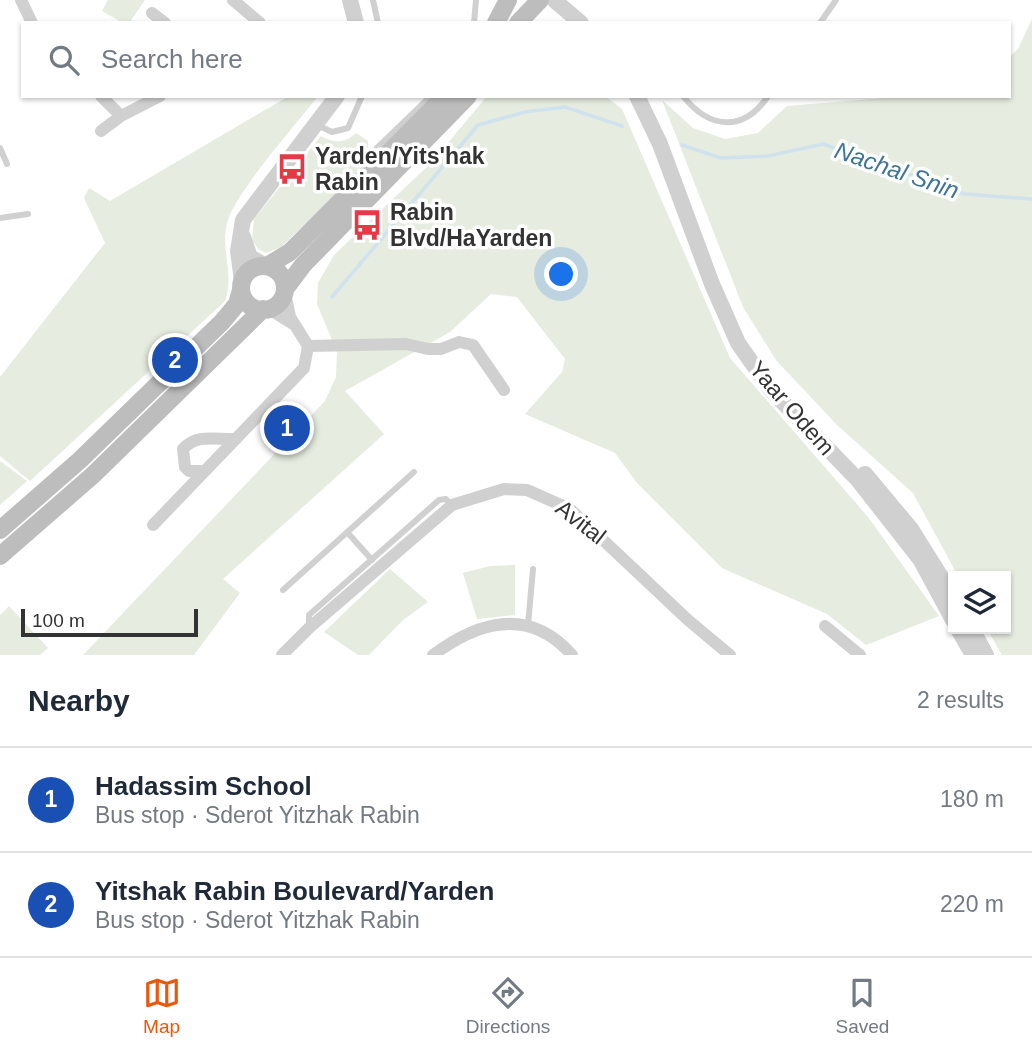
<!DOCTYPE html>
<meta charset="utf-8">
<style>
body{margin:0;font-family:Arial,sans-serif;background:#f2f2f3;color:#1f2937}
.controls{position:absolute;right:21px;bottom:21px;display:grid;overflow:hidden;border-radius:0px;box-shadow:0 2px 5px #0004}
.controls button{width:63px;height:63px;display:grid;place-items:center;padding:0;border:0;border-bottom:2px solid #e0e1e3;background:#fff;color:#1f2937;font:35px sans-serif}
.scale{position:absolute;left:21px;bottom:18px;width:177px;box-sizing:border-box;padding-left:7px;border:4px solid #333;border-top:0;font-size:19px;line-height:24px;white-space:nowrap;color:#333;-webkit-text-stroke:5px #fff;paint-order:stroke}
.you{position:absolute;left:562px;top:275px;width:24px;height:24px;margin:-18px;border:5px solid #fff;border-radius:50%;background:#1a73e8;box-shadow:0 0 0 10px #1a73e833}
.badge{display:grid;place-items:center;width:46px;height:46px;border-radius:50%;background:#ea580c;color:#fff;font-size:23px;font-weight:700}
.pin{position:absolute;translate:-50% -50%;border:4px solid #fff;box-shadow:0 2px 7px #0006}
.list{margin:0;padding:0;list-style:none}
h2{display:flex;justify-content:space-between;align-items:center;height:91px;margin:0;padding:0 28px;font-size:30px}
h2 small{font-size:23px;font-weight:400;color:#747a83}
.list li{display:grid;grid-template-columns:46px 1fr auto;gap:21px;align-items:center;box-sizing:border-box;height:105px;padding:0 28px;border-top:2px solid #e0e1e3}
.list b{display:block;font-size:26px;white-space:nowrap}
.list p{margin:0;font-size:23px;white-space:nowrap;color:#747a83}
.list em{font-size:23px;font-style:normal;color:#747a83}
.icon{flex:none;width:38px;height:38px;fill:none;stroke:currentColor;stroke-width:2;stroke-linecap:round;stroke-linejoin:round}
.map{position:relative;flex:none;width:1032px;height:655px;overflow:hidden}
.search{position:absolute;background:#fff;box-shadow:0 2px 5px #0004;left:21px;right:21px;top:21px;height:77px;display:flex;align-items:center;gap:18px;box-sizing:border-box;padding:0 24px;border-radius:0px;color:#747a83;font-size:26px}
.sheet{height:301px;background:#fff}
nav{display:flex;justify-content:space-around;align-items:center;box-sizing:border-box;height:98px;border-top:2px solid #e0e1e3;background:#fff;font-size:19px;color:#747a83}
nav a{display:grid;justify-items:center;gap:4px}
nav .on{color:#ea580c}
.map>svg:first-child{display:block}
.green{fill:#e6ecdf}
.lines{fill:none;stroke-linecap:round;stroke-linejoin:round}
.stream{stroke:#cfe2ee;stroke-width:3.5}
.service{stroke:#d0d0d0;stroke-width:6}
.minor{stroke:#d0d0d0;stroke-width:12}
.tertiary{stroke:#d0d0d0;stroke-width:16}
.secondary{stroke:#bdbdbd;stroke-width:18}
.labels{text-anchor:middle;dominant-baseline:central;stroke-width:7;stroke-linejoin:round;paint-order:stroke}
.poi-label{font-size:23px;font-weight:bold;fill:#333;stroke:#fff;text-anchor:start}
.street-label{font-size:23px;fill:#333;stroke:#fff}
.water-label{font-size:24px;font-style:italic;fill:#3f7597;stroke:#fff}
</style>
<div class="map">
<svg width="1032" height="655" viewBox="0 0 1032 655">
<rect width="100%" height="100%" fill="#fff"/>
<path class="green" d="M108,0h37l-16,23h-6l-21,-12z
M1032,19v636h-30l-15,-26h19v-53h-48l-45,-83 -76,-68 -61,-65 -33,-53 -81,-207 31,28 32,11 33,-6 29,-27 121,-10h101v-39l9,-8z
M289,96h29c-22,29 -82,95 -91,127 -7,26 8,53 -2,78l-195,180 -30,-25v-79l105,-134 -21,-45 5,-10 21,13z
M487,96h118l17,13 108,249 138,159 71,99 -73,29 -39,-31 -105,-46 -85,-85 -22,-30 -90,-39 37,-42 3,-13 -48,-62 -26,-3 -41,38 -105,59 39,43 -161,145 17,14 -46,62h-111l242,-254 11,-24 1,-25 -20,-48 1,-21 16,-28 99,-94z
M356,133l12,8 -1,24 -86,82 -15,6 -8,-4 -6,-9 2,-21 67,-83c13,7 23,8 35,-3z
M0,461l27,20 -27,24z
M515,565v50l-38,4 -14,-46 27,-7z
M390,569l38,33 -25,18 -34,35h-11l-34,-23z
M9,606l39,42 -8,7h-40v-40z"/>
<g class="lines">
<path class="stream" d="M682,145l39,13 47,-2 55,-12 141,50 68,5
M332,297l146,-172 47,-13 40,-5 57,19"/>
<path class="service" d="M373,0l5,23
M474,23l2,-23
M820,23l16,-23
M683,96c27,34 61,36 85,0
M317,125l15,7 16,-4 14,-32
M0,148l7,16
M376,162v-13l55,-53
M0,218l28,-4
M347,532l25,28
M283,590l131,-118
M528,625l5,-56
M309,628v-13l130,-115 7,-1 6,6"/>
<path class="minor" d="M21,0l11,23
M233,0l27,23
M152,13l13,10
M101,96l20,20
M101,131l20,-15 39,-20
M269,309l24,15
M308,346l98,-2 22,5h13l18,-7 14,3 31,45
M205,471h-16l-4,-4 -2,-18c14,-16 34,-9 53,-10
M153,525l151,-157 4,-22 -18,-29 -5,-24
M825,626l35,29
M282,655l27,-27 143,-123 52,-16 23,1 43,19 118,111 42,35
M433,655c47,-35 97,-48 139,0"/>
<path class="tertiary" d="M350,0l6,23
M554,0l27,23
M637,96l23,48 52,140 26,59 33,47 87,90 62,79 33,61
M243,237l7,20 14,8
M242,281l-4,-30 5,-31 94,-124
M865,474l46,55 42,67
M958,629l15,26
M972,629l14,26"/>
<path class="secondary" d="M496,23l12,-23
M518,23l22,-23
M241 288a22 22 0 1 1 44 0a22 22 0 1 1-44 0Z
M267,266l23,-14 155,-156
M285,289l18,-24 165,-169
M0,530l80,-70 142,-138 15,-18 4,-14
M0,556l93,-81 170,-166"/>
</g>
<defs>
<symbol id="bus-bare" viewBox="-9 -9 18 18"><path d="M-5-6H5V4H4V6H2V4H-2V6H-4V4H-5ZM-3.5-4V0h7V-4ZM-3.5 1.2v1.5H-2V1.2ZM2 1.2v1.5H3.5V1.2Z" fill="#e63946" stroke="#fff" stroke-width="2.5" paint-order="stroke"/></symbol>
</defs>
<g fill-rule="evenodd">
<use href="#bus-bare" x="270" y="147" width="44" height="44"/>
<use href="#bus-bare" x="345" y="203" width="44" height="44"/>
</g>
<g class="labels">
<g class="poi-label">
<text x="315" y="156">Yarden/Yits'hak<tspan x="315" dy="26">Rabin</tspan></text>
<text x="390" y="212">Rabin<tspan x="390" dy="26">Blvd/HaYarden</tspan></text>
</g>
<g class="street-label">
<text transform="translate(792 408) rotate(49)">Yaar Odem</text>
<text transform="translate(581 522) rotate(38)">Avital</text>
</g>
<g class="water-label">
<text transform="translate(897 170) rotate(19)">Nachal Snin</text>
</g>
</g>
</svg>
<div class="controls">
<button><svg class="icon" aria-label="layers" viewBox="0 0 24 24"><path d="M12 4l9 5-9 5-9-5zM3 14l9 5 9-5"/></svg></button>
</div>
<div class="scale">100 m</div>
<div class="you"></div>
<div class="pin badge" style="left:287px;top:428px;background:#1a4fb4">1</div>
<div class="pin badge" style="left:175px;top:360px;background:#1a4fb4">2</div>
<div class="search"><svg class="icon" aria-label="search" viewBox="0 0 24 24"><circle cx="10" cy="10" r="6"/><path d="M15 15l6 6"/></svg>Search here</div>
</div>
<section class="sheet">
<h2>Nearby<small>2 results</small></h2>
<ul class="list">
<li><span class="badge" style="background:#1a4fb4">1</span><div><b>Hadassim School</b><p>Bus stop · Sderot Yitzhak Rabin</p></div><em>180 m</em></li>
<li><span class="badge" style="background:#1a4fb4">2</span><div><b>Yitshak Rabin Boulevard/Yarden</b><p>Bus stop · Sderot Yitzhak Rabin</p></div><em>220 m</em></li>
</ul>
</section>
<nav>
<a class="on"><svg class="icon" aria-label="map" viewBox="0 0 24 24"><path d="M3 6l6-2 6 2 6-2v14l-6 2-6-2-6 2zM9 4v14M15 6v14"/></svg>Map</a>
<a><svg class="icon" aria-label="directions" viewBox="0 0 24 24"><path d="M12 3l9 9-9 9-9-9zM9 14v-3h6M13 9l2 2-2 2"/></svg>Directions</a>
<a><svg class="icon" aria-label="saved" viewBox="0 0 24 24"><path d="M7 4h10v16l-5-4-5 4z"/></svg>Saved</a>
</nav>
